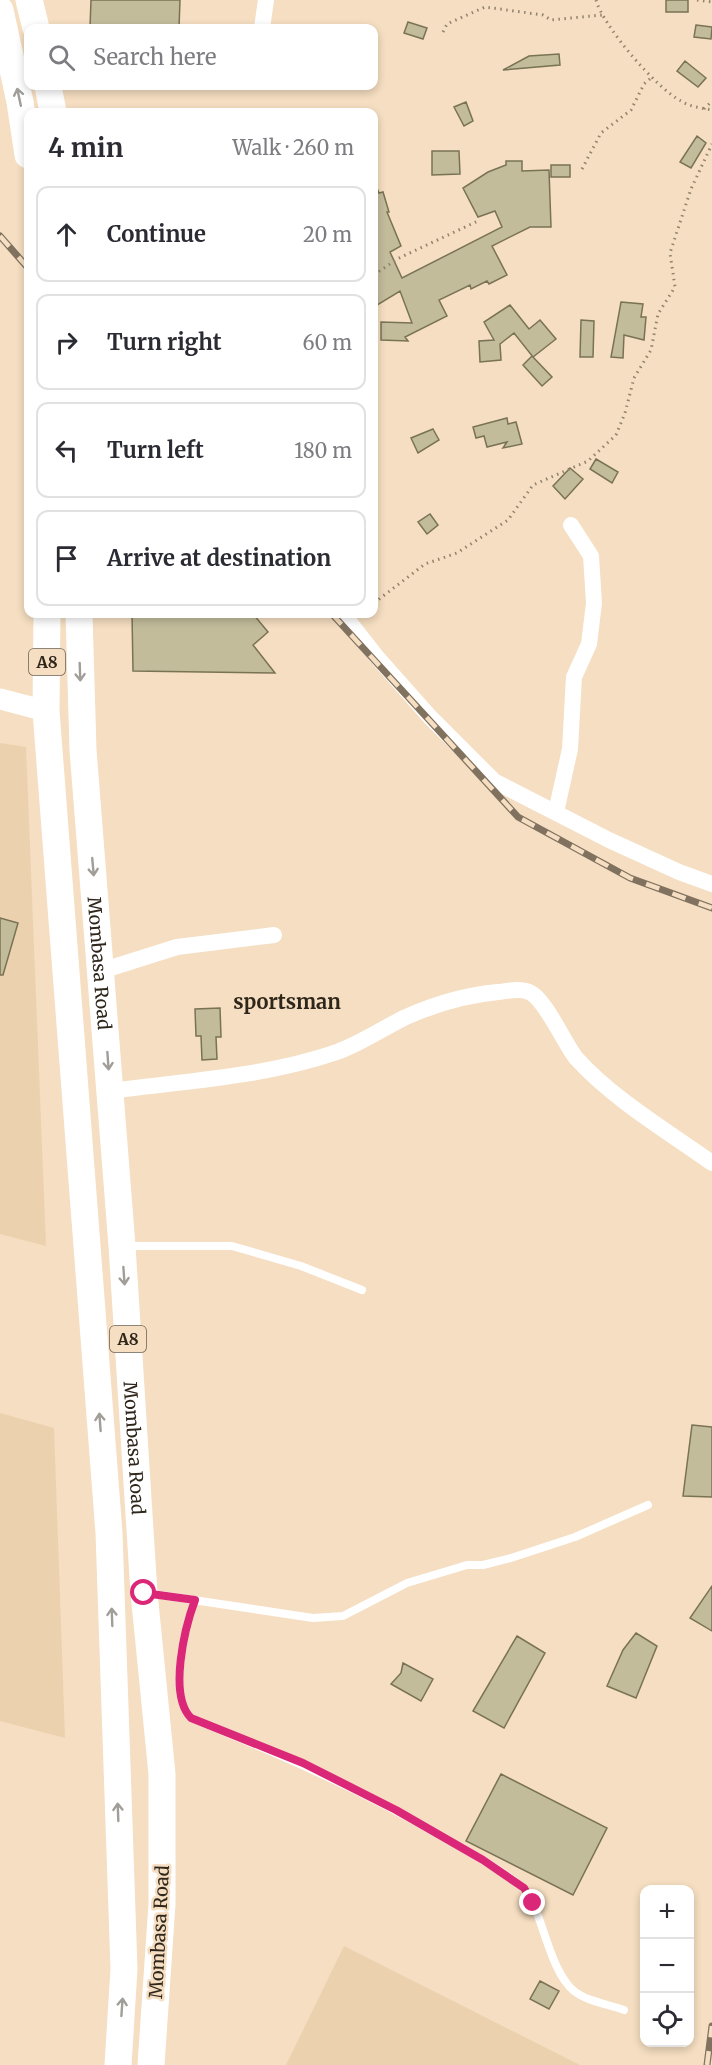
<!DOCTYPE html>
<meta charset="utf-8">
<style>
body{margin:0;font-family:Merriweather,serif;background:#f7f7f7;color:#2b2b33}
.controls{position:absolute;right:18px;bottom:18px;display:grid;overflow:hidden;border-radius:12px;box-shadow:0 3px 9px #0003}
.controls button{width:54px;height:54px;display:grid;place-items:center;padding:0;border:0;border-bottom:2px solid #e1e1e2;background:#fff;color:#2b2b33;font:30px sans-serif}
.stop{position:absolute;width:18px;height:18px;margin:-14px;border:4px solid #db2777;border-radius:50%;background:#fff}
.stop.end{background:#db2777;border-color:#fff;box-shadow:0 2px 6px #0008}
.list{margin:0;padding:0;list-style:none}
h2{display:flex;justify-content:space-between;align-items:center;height:78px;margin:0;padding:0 24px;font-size:26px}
h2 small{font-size:20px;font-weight:400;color:#7c7c81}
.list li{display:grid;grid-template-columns:39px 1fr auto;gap:18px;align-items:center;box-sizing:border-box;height:96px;margin:0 12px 12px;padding:0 12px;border:2px solid #e1e1e2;border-radius:12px}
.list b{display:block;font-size:22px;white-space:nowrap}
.list em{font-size:20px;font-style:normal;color:#7c7c81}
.icon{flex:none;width:33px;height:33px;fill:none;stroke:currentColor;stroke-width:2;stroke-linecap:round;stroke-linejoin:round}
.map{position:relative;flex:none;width:712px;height:2065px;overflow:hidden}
.search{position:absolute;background:#fff;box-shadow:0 3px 9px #0003;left:24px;top:24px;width:354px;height:66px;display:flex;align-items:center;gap:15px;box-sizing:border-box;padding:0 21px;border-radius:12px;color:#7c7c81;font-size:22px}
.panel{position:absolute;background:#fff;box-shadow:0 3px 9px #0003;left:24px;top:108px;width:354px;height:510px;border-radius:12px}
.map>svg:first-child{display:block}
.built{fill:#ecd1ae}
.building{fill:#c3bc9b;stroke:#797354;stroke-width:1.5}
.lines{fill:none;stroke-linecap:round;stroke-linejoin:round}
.path{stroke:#93836e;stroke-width:3;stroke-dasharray:1.5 4.5;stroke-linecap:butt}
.service{stroke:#fff;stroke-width:8}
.minor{stroke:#fff;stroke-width:16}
.tertiary{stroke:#fff;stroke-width:21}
.trunk{stroke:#fff;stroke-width:27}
.rail-casing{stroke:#817260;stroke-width:7}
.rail{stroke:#f5dec1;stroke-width:4.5;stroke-dasharray:14;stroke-linecap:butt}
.oneway{stroke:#a19d98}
.route{stroke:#db2777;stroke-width:8}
.labels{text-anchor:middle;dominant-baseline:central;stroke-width:5;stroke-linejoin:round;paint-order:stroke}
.shield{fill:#f5dec1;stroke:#6a5d4d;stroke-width:1.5}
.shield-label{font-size:16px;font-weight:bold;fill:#2f261b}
.street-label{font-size:18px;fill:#2f261b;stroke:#f5dec1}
.neighbourhood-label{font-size:20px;font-weight:bold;fill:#2f261b;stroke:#f5dec1}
</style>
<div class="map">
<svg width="712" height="2065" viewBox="0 0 712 2065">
<rect width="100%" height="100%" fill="#f5dec1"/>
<path class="built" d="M0,743l26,4 20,499 -46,-12z
M0,1413l54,15 11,310 -65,-17z
M344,1946l236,119h-294z"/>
<path class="building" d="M91,0h89l-1,28h-89z
M666,0h22v12h-22z
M408,22l19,6 -4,11 -19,-6z
M696,25l16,2 -1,12 -17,-2z
M559,54l1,11 -57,5 26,-14z
M685,61l21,17 -8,9 -21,-16z
M466,102l7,19 -9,5 -10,-19z
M697,136l9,7 -15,25 -11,-6z
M432,151h27l1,23 -28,1z
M506,161h16v10l27,-1 2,57h-21l-38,19 15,29 -18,9 -2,-3 -16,8 -1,-4 -31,15 8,16 -42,21 3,4 -27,-1v-18l31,1 -12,-32 -26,16v-126l5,12 4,-1 6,20h-2l14,34 -11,6 12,26 100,-51 -7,-16 -17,6 -15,-29 25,-16 18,-7z
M551,165h19v12h-19z
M621,302l22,2 -2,13h5l-2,23 -20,-5 -1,23 -12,-1z
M510,305l19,24 11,-9 16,19 -23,18 -19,-24 -14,11 1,16 -21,2 -1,-21 15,-1 -10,-18z
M581,320l13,1 -1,36h-13z
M532,356l20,21 -10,9 -19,-21z
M507,418l1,6 8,-2 6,22 -19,4 4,-6 -20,5 -3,-11 -8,2 -3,-11z
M433,429l6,11 -21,13 -7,-15z
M596,459l22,13 -6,11 -22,-14z
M570,468l13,11 -18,20 -12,-13z
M430,514l8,11 -11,9 -9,-12z
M132,614h121l15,18 -15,13 22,28 -142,-2z
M0,918l18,5 -15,52h-3z
M220,1008l1,29h-5l1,22 -15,1 -1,-24h-5l-1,-27z
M692,1425l20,2v70l-29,-1z
M712,1586v45l-22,-13z
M636,1633l21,13 -21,52 -29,-12 16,-36z
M517,1636l28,17 -41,75 -31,-17z
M403,1663l30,16 -12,22 -30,-17 10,-11z
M501,1774l106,54 -34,67 -107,-54z
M540,1981l19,10 -10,18 -19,-10z"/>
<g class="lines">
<path class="path" d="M596,0c7,26 60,88 85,101 9,6 21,7 31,9
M697,0l15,2
M443,32l4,-8 38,-17 58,8 8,5 51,-5
M704,109l8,-8
M582,169l19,-36 30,-23 13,-26 8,-7
M374,275l23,-16 83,-39
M374,603l51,-39 32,-11 51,-33 25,-35 55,-24 28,-26 9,-22 9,-35 17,-28 7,-36 17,-27 -5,-34 21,-64 21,-45"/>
<path class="service" d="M125,1246h107l69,20 61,24
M147,1593l166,25 30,-2 64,-33 60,-18h16l28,-7 64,-21 73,-32
M195,1600c-10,27 -27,95 -4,118 86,35 170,71 250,118 28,16 56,31 81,51 19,14 25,82 52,104 14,11 34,13 50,19"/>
<path class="minor" d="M262,28l4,-28
M343,614l33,42 54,61 64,64 115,59 70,32 33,12
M556,812l14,-63 4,-72 15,-33 5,-41 -3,-47 -20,-31
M101,971l76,-24 97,-12
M110,1091c76,-10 154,-14 227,-39 25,-9 46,-24 69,-35 29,-13 60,-22 92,-25 9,-1 22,-4 31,0 16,6 35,51 47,66 37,41 91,73 136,105"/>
<path class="tertiary" d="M0,699l46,12"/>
<g class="trunk">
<path d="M29,0l7,28"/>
<path d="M0,10l20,92 8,53"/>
<path d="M48,86l5,26"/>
<path d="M47,614l-1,97 63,822 15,436 -6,96"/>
<path id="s1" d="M79,614l4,136 39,496 22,347 18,181v130l-11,161"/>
</g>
<defs>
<path id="rail" d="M0,236l28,32
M332,614l186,203 112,61 82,30
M707,2065l5,-39"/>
</defs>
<use href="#rail" class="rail-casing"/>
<use href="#rail" class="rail"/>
</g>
<defs><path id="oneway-shaft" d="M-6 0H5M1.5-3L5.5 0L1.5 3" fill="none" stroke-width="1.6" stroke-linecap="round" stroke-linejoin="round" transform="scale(1.5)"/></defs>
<g class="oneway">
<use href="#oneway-shaft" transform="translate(19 97) rotate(-102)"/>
<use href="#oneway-shaft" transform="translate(80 672) rotate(88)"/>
<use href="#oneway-shaft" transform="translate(93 867) rotate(85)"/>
<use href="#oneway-shaft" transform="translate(108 1061) rotate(86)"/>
<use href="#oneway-shaft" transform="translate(124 1276) rotate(86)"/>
<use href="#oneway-shaft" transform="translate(100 1422) rotate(-94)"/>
<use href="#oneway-shaft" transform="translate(112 1617) rotate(-92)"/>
<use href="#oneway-shaft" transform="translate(118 1812) rotate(-92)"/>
<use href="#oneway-shaft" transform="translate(122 2007) rotate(-86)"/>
</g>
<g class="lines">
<path class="route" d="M144,1593l51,7c-10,27 -27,95 -4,118l112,45 93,47 87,50 41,28 9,15"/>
</g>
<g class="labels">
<g class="shield">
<rect x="29" y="649" width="36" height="26" rx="4.5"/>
<rect x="110" y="1326" width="36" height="26" rx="4.5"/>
</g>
<g class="shield-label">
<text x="47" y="662">A8</text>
<text x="128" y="1339">A8</text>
</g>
<g class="street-label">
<text stroke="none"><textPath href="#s1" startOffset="350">Mombasa Road</textPath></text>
<text stroke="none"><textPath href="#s1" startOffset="836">Mombasa Road</textPath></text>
<text transform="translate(159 1932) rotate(-87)">Mombasa Road</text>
</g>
<g class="neighbourhood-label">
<text x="287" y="1001">sportsman</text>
</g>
</g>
</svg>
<div class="controls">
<button>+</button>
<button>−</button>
<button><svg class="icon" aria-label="locate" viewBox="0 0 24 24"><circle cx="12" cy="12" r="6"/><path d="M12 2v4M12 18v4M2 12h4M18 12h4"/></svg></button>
</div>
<div class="stop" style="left:144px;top:1593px"></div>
<div class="stop end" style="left:533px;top:1903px"></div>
<div class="search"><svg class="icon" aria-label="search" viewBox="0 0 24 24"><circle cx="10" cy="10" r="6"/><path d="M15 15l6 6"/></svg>Search here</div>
<section class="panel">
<h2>4 min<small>Walk · 260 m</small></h2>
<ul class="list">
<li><svg class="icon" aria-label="ahead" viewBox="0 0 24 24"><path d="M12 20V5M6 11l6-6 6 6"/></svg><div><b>Continue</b></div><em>20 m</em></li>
<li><svg class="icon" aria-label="right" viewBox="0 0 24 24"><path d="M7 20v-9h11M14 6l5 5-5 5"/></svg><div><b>Turn right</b></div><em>60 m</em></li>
<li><svg class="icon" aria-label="left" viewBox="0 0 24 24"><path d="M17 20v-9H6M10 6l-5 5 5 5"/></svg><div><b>Turn left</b></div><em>180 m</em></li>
<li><svg class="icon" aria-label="arrive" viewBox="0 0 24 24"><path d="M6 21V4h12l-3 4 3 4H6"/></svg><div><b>Arrive at destination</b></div></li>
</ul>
</section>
</div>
